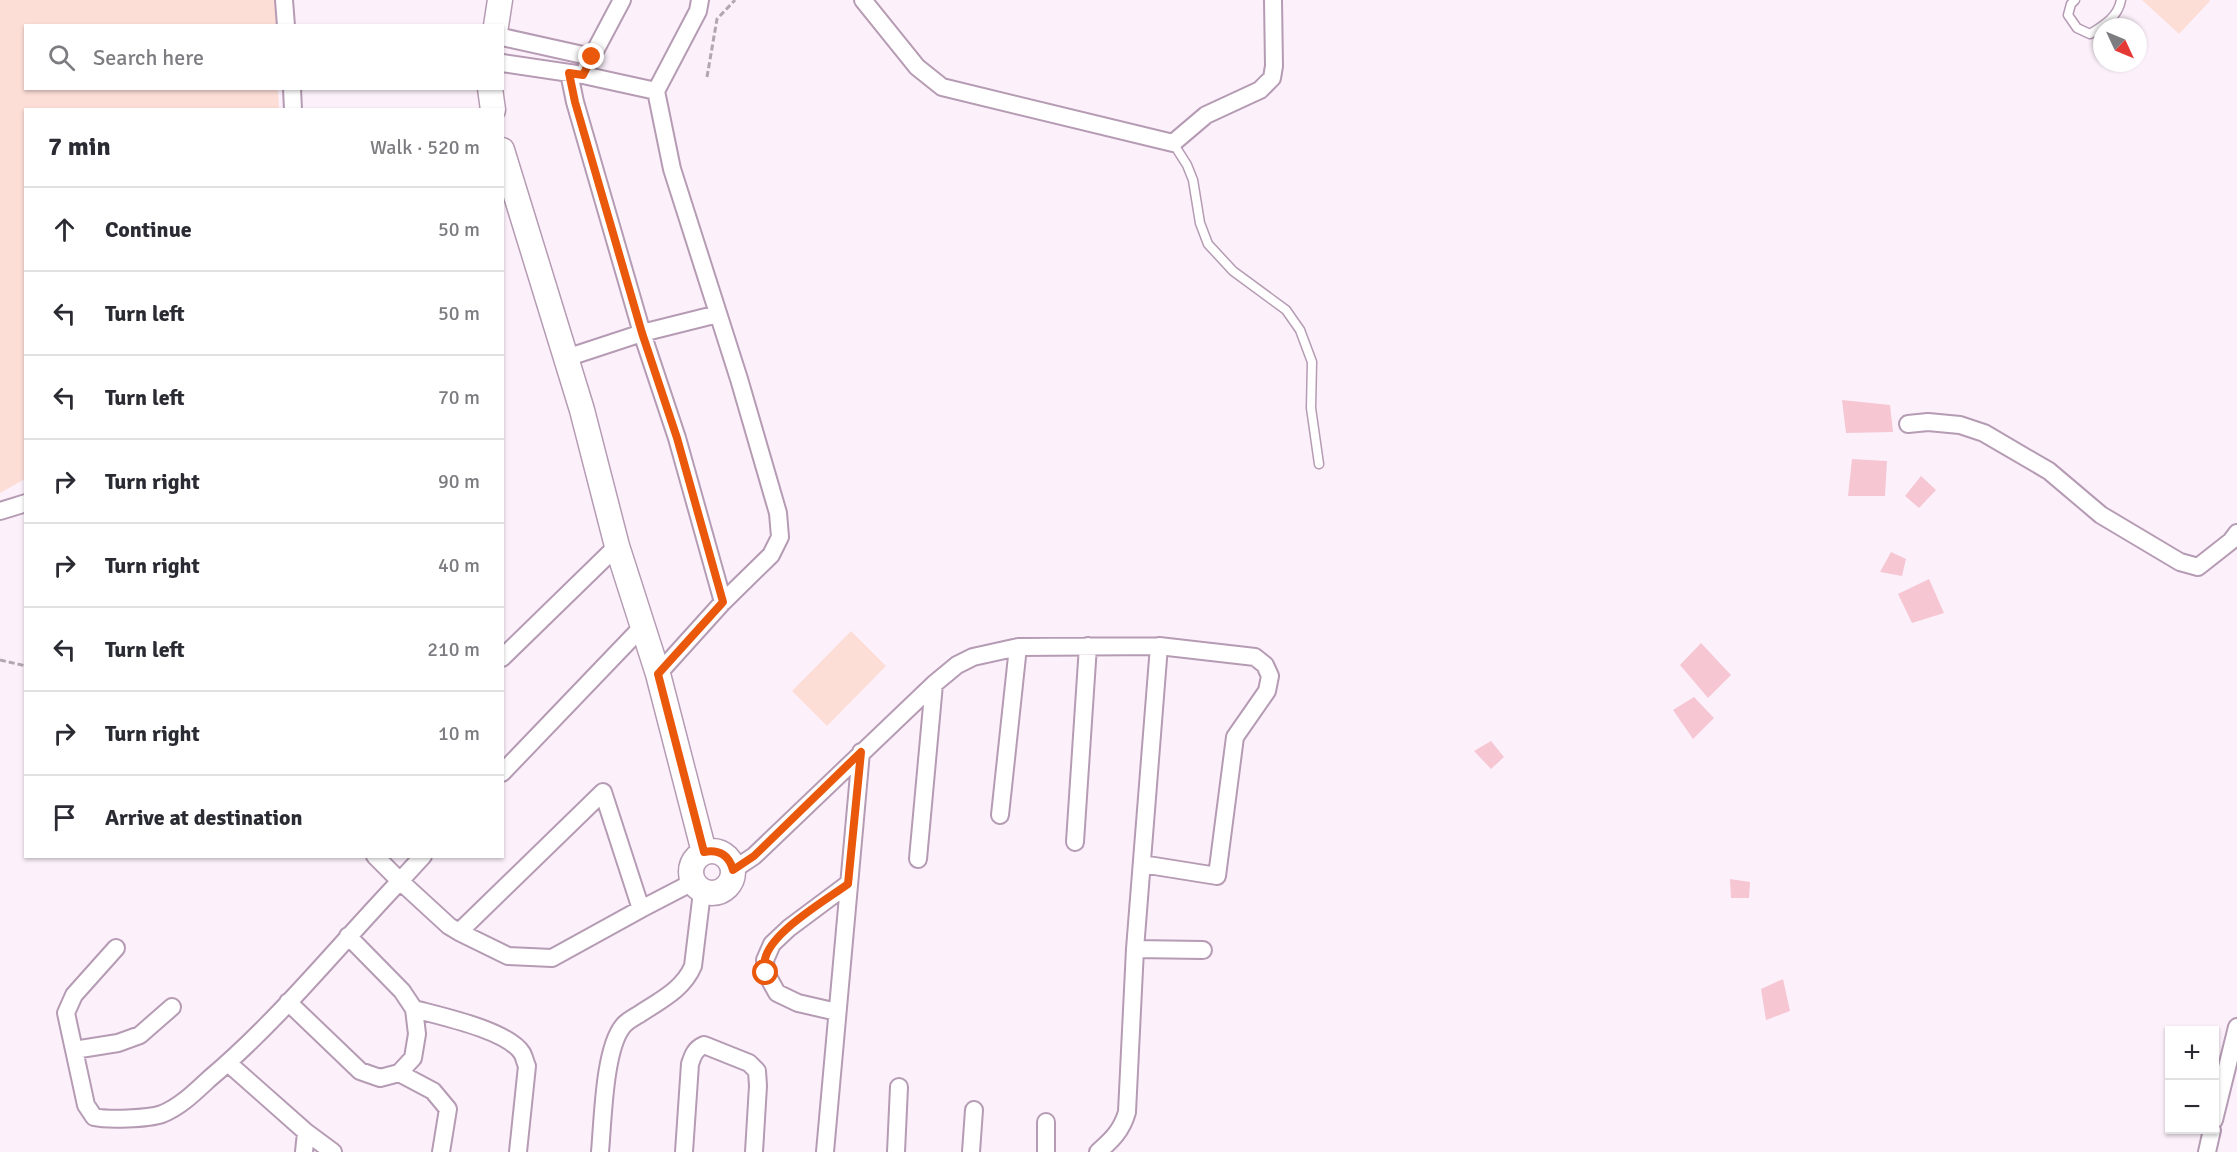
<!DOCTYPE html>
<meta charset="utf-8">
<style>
body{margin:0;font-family:Signika,sans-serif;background:#f7f7f7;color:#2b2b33}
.controls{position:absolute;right:18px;bottom:18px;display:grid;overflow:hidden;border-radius:0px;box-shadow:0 2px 4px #0004}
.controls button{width:54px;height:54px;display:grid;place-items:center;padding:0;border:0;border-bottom:2px solid #e1e1e2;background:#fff;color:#2b2b33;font:30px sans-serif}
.compass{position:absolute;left:2093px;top:18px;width:54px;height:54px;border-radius:50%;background:#fff;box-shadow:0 2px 4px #0004;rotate:134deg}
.stop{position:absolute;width:18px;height:18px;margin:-14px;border:4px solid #ea580c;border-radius:50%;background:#fff}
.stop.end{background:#ea580c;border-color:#fff;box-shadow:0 2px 6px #0008}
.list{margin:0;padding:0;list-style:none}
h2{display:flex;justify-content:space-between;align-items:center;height:78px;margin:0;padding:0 24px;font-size:26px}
h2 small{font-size:20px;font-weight:400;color:#7c7c81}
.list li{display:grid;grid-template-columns:39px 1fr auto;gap:18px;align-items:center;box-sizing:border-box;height:84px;padding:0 24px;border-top:2px solid #e1e1e2}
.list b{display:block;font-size:22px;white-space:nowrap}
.list em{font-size:20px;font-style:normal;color:#7c7c81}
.icon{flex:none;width:33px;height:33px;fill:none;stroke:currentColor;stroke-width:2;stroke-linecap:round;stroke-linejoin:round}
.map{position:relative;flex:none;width:2237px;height:1152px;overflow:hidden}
.search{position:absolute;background:#fff;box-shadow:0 2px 4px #0004;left:24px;top:24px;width:480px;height:66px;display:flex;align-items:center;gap:15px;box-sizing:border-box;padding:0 21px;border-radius:0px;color:#7c7c81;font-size:22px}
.panel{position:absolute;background:#fff;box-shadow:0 2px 4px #0004;left:24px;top:108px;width:480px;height:750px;border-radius:0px}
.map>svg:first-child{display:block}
.green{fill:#fdded7}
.building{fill:#f6c6d3}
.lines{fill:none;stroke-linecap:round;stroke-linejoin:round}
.lane-casing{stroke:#b59bb3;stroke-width:11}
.street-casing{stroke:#b59bb3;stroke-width:20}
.secondary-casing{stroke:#b59bb3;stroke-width:27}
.path{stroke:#b1a7b0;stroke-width:3;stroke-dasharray:6 3;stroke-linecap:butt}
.lane{stroke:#fff;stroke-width:8}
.street{stroke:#fff;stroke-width:16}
.secondary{stroke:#fff;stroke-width:24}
.route{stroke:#ea580c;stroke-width:8}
</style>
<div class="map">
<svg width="2237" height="1152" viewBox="0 0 2237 1152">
<rect width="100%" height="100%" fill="#fcf1fb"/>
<path class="green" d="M0,0h276v25l-250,1v62l252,1 1,20 -253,1 -1,369 -25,14z
M2142,0h67l1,1 -31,33z
M851,631l35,35 -59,60 -35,-35z"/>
<path class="building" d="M1842,400l48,5 3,27 -47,1z
M1852,459l35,2 -2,35h-37z
M1921,476l15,14 -17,18 -14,-12z
M1891,552l15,7 -4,17 -22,-4z
M1929,579l15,34 -32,10 -14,-29z
M1701,643l30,32 -23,23 -28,-33z
M1694,697l20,21 -21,21 -20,-29z
M1491,741l13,16 -13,12 -17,-18z
M1730,879l20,3 -1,16h-18z
M1783,979l7,32 -24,9 -5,-31z"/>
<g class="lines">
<defs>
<path id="lane" d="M2075,0l-4,4 -3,11 9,13 13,6c14,-9 28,-17 31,-34
M1173,143l14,22 6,15 7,43 8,21 25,27 53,39 14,20 12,32 -1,46 8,56"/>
<path id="street" d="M284,0l2,26
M863,0l54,67 25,20 231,56 33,-28 54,-25 12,-12 2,-12 -1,-66
M502,37l90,20
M502,63l81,12 73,16 42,-80 2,-11
M587,66l35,-66
M569,73l6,29 67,231 35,105 46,164
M292,88l1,22
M656,91l16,78 67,210 39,134 2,24 -9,18 -48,47 -65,72
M566,358l76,-25 76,-19
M1908,424l20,-2 32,3 24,8 65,38 52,44 79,47 18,5 33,-26 6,-8
M0,511l26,-8
M502,658l115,-112
M502,773l140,-146
M1000,815l18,-168
M1075,842l13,-196
M423,856l-23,25 49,45 10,6 49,24 44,2 89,-49 52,-27
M918,859l16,-175
M733,870l21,-14 180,-172 23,-19 16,-8 45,-10 141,-1 96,11 10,8 5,11 -3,15 -32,46 -18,139 -75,-12
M459,932l144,-140 38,117
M116,948l-42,47 -8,18 20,92 8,12c13,3 54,2 68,-3 18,-7 33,-22 47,-35 70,-59 128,-132 191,-198l-25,-25
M1135,949l68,1
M288,1002l72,69 20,7 19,-5 14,-15 4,-24 -3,-25 -12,-18 -54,-55
M414,1009c26,7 93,21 108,44 2,3 3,9 5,13l-9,86
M837,1012l-39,-9 -21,-10 -11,-20 -1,-13 7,-16 17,-16 59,-44
M74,1050l44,-7 22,-8 32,-28
M228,1063l78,69 27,20
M399,1073l34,18 15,18 -7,43
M2214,1120l23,-93
M304,1152l2,-20
M600,1152c3,-32 4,-103 23,-126 4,-5 10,-8 15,-11 21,-14 45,-25 55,-49l9,-74
M684,1152l6,-88c3,-9 5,-15 14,-19l45,18 8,8 1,15 -4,66
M825,1152l36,-400
M896,1152l3,-65
M971,1152l3,-42
M1046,1152v-30
M1098,1152c14,-12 24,-22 29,-40l8,-163 24,-303
M2207,1152l5,-22"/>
<path id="secondary" d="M496,26l4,-26
M490,88l3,22
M502,150l80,260 35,136 41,128 46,178
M691 872a21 21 0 1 1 42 0a21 21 0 1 1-42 0Z"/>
</defs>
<use href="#lane" class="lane-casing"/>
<use href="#street" class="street-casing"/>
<use href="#secondary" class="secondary-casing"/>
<path class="path" d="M707,77l10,-58 18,-19
M0,660l26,6"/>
<use href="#lane" class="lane"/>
<use href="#street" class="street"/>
<use href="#secondary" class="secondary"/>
</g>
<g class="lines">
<path class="route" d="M592,57l-9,18 -14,-2 6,29 67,231 35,105 46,164 -65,72 46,178c15,-3 25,3 29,18l21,-14 107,-104 -13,132c-22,16 -77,48 -83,75 0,4 1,10 1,14"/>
</g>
</svg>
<div class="controls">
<button>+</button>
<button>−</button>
</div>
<svg class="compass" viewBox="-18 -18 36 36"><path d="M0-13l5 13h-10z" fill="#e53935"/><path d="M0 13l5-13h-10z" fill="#7c7c81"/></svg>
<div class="stop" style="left:766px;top:973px"></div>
<div class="stop end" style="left:592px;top:57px"></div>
<div class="search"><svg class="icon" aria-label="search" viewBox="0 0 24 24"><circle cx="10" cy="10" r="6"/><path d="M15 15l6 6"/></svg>Search here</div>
<section class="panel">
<h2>7 min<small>Walk · 520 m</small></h2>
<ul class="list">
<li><svg class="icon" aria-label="ahead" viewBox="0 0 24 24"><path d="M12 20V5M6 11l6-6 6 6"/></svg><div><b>Continue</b></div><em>50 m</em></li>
<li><svg class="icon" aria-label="left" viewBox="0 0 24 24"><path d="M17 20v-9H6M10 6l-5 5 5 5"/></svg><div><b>Turn left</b></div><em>50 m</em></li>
<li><svg class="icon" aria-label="left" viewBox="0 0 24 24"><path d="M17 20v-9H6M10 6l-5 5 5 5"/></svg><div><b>Turn left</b></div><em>70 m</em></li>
<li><svg class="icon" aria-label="right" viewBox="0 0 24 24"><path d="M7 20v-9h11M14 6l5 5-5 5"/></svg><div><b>Turn right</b></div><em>90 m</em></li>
<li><svg class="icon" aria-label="right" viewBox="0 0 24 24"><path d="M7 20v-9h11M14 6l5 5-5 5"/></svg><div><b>Turn right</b></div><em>40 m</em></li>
<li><svg class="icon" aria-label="left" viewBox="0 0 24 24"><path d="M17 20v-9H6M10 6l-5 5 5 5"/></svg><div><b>Turn left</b></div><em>210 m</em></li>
<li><svg class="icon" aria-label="right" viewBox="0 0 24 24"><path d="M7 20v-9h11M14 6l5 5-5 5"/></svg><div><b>Turn right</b></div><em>10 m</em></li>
<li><svg class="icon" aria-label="arrive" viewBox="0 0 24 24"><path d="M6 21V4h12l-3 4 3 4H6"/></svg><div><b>Arrive at destination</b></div></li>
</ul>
</section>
</div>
